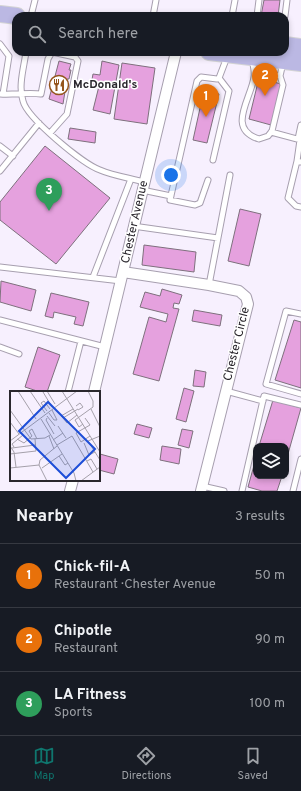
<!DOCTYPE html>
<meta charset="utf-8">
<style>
body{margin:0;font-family:Overpass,sans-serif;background:#20242c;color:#f1f3f6}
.controls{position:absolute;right:12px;bottom:12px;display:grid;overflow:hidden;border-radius:8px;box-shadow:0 2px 6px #0003}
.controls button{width:36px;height:36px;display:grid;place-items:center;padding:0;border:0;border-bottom:1px solid #363941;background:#171b24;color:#f1f3f6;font:20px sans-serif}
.you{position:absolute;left:171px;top:175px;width:14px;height:14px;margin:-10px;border:3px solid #fff;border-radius:50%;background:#1a73e8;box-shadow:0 0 0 6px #1a73e833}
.badge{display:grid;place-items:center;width:26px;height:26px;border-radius:50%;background:#0f766e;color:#fff;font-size:13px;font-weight:700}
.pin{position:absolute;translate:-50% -33px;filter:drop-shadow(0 1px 2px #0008)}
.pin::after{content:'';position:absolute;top:21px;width:14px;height:12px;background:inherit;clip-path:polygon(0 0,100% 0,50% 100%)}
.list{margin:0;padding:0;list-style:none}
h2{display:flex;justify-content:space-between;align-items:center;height:52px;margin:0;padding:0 16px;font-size:17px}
h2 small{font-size:13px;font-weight:400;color:#9ea1a6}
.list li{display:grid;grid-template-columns:26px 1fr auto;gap:12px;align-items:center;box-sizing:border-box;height:64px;padding:0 16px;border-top:1px solid #363941}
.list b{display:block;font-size:15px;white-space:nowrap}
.list p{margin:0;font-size:13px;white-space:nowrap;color:#9ea1a6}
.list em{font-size:13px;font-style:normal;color:#9ea1a6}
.icon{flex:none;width:22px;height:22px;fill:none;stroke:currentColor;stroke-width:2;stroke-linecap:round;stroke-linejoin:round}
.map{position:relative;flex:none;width:301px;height:491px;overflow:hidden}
.search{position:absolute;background:#171b24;box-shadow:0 2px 6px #0003;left:12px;right:12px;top:12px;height:44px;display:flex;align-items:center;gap:10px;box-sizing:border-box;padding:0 14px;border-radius:12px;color:#9ea1a6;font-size:15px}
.sheet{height:244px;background:#171b24}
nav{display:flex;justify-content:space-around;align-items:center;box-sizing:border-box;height:56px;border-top:1px solid #363941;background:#171b24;font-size:11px;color:#9ea1a6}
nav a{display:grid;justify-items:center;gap:2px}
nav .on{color:#0f766e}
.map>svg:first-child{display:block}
.building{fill:#e5a1de;stroke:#7e707d}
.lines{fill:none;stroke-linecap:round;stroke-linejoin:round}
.service-casing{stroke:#a79faf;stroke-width:7}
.minor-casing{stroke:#a79faf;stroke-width:12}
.primary-casing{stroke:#d4d4d5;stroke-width:18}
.service{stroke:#fff;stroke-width:5}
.minor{stroke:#fff;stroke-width:10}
.primary{stroke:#bbb8e3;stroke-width:16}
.labels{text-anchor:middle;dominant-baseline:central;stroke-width:3;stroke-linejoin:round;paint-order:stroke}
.poi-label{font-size:12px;font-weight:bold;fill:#2a272d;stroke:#fff;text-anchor:start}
.street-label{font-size:12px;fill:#2a272d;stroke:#fff}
.inset-road{fill:none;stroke:#a5a0aa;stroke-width:1}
.view{fill:#1d4ed8;fill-opacity:0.15;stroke:#1d4ed8;stroke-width:2}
.inset-edge{fill:none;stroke:#2a272d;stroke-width:2}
</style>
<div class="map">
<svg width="301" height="491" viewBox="0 0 301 491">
<rect width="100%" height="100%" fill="#f7f0fe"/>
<path class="building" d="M264,0h16l-2,16h-17z
M59,61l12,3 -2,6h2l-2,9h-2l-4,25 -14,-5z
M102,61l17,4 -9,49 -17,-4 6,-24 -8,-1 2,-11 7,1z
M122,63l33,5 -8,56 -33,-5z
M259,78l22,6 -10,41 -22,-6z
M204,90l15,4 -12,49 -14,-3z
M70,128l26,4 -1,11 -27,-4z
M45,146l65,52 -54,66 -56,-44v-18z
M240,209l21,5 -12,52 -21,-5z
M144,245l52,7 -2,20 -52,-7z
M1,281l35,9 -5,21 -31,-9z
M162,289l20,6 -3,9 -5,-1 -1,5 6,1 -20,72 -26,-7 16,-57 17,5 2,-8 -28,-7 5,-15 15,4z
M51,293l38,9 -6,24 -9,-2 2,-7 -22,-5 -1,6 -8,-2z
M194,310l28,5 -2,11 -28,-5z
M294,320l7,2v66l-26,-8z
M38,347l22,8 -13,37h-7l-15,-5z
M195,370l11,2 -2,15 -11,-1z
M184,388l10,3 -8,31 -10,-3z
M273,400l28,8 -15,53v-15h-27z
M137,424l15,4 -3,10 -15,-4z
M182,429l11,2 -4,17 -11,-3z
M162,446l19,3 -2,15 -19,-4z
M100,454l18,5 -4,15 -15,-4z
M256,458v18h26l-5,15h-15l-14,-4z"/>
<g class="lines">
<defs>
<path id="service" d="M31,16l4,-16
M153,16l3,-16
M232,16l3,-16
M257,16l2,-16
M285,16l2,-16
M0,44l9,12 -6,38
M26,52c-2,15 -8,34 -3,49 4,17 60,63 77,69 14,6 30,8 44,12
M252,59c1,5 3,13 2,18 -3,22 -28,52 5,62l9,-3 4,-5 11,-46 -3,-9 3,-13
M255,77l12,-3 13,2
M219,78l8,-21
M0,94c15,1 28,-2 41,0l7,-35 4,-7 23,5 3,4 -11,53 -17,19
M271,132l30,8
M298,139l3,-14
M300,140l-3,21 4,1
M0,146l13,10
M213,160l16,-69 -10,-13
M297,161l-9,37 8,8 5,1
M0,171l39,-48
M208,180l-8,23 -5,2 -25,-5 27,-119 4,-4 16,2 2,-1
M142,190l29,6
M133,226l85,12
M0,267l121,14
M93,277l38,-98
M209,285l21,-110
M301,314l-15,-3 -20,73 35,10
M0,320l105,27
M0,347l19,7
M226,391l37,10
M68,392l13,-51
M202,486l22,5
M242,491l22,-95 37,9
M293,491l8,-32"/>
<path id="minor" d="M123,272l86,13 30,6 7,6 2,7 -47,187
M94,392l82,-340
M70,491l3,-11"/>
<path id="primary" d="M0,14l17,2
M285,45l16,2
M209,52l92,11"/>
</defs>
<use href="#service" class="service-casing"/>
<use href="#minor" class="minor-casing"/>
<use href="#primary" class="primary-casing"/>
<use href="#service" class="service"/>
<use href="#minor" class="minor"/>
<use href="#primary" class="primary"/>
</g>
<defs>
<symbol id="restaurant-ring" viewBox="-11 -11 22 22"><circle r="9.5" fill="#fff" stroke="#94551c" stroke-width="1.5"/><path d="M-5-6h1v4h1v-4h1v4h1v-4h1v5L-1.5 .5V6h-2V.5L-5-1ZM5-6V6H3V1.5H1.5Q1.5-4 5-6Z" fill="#94551c"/></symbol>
</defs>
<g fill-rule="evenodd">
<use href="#restaurant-ring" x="48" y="74" width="22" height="22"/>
</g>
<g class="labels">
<g class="poi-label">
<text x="73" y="85">McDonald's</text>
</g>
<g class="street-label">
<text transform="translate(135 222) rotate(-77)">Chester Avenue</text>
<text transform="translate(237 344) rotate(-76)">Chester Circle</text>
</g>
</g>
<g transform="translate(10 391)">
<rect width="90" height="90" fill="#f7f0fe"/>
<path class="inset-road" d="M8,0l18,28M20,0l15,22M35,0l-2,1 9,15M37,0l8,13M52,0l38,61M66,15l4,-3 3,4 -5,3M81,18l9,18M0,19l21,29 14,-1 5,-3M37,20l-6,-8 3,-2 6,8M39,22l5,7h3l-5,-10M37,25l8,10M51,25l2,2 15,-9M51,25l12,-7M37,27l-1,2 8,14M53,27l4,5 10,-8M75,27l5,7 -14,8 5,9 9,-6M31,28l33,54 2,8M0,31l9,12M73,33l-4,3 -4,-7 18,-13v-6l-5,-10M48,35l8,12M39,45l5,13M90,45l-12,5 12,19M7,48l7,4 8,-7 -3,-5 3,-2 5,10M43,49l10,-7M0,50l67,-50M74,52l5,12 6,-3M47,54l15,-9 21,36M0,55l4,6 2,15M4,56l-2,-3 11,-9 5,5M2,57l23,-3M0,63l26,-3 -1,-12M49,65l6,9 3,-2M77,70l4,-2 6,10M29,74l1,-5 17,-14M0,77l29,-3 8,16M32,77l20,-14M71,90l19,-14"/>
<path class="view" d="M38,11l47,47 -29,29 -47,-47z"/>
<rect width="90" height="90" class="inset-edge"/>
</g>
</svg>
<div class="controls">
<button><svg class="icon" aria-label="layers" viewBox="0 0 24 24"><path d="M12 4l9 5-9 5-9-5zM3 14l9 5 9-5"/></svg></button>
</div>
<div class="you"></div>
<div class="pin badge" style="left:206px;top:117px;background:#e8710a">1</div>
<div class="pin badge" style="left:265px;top:96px;background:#e8710a">2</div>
<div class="pin badge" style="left:49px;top:211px;background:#2e9e5b">3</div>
<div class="search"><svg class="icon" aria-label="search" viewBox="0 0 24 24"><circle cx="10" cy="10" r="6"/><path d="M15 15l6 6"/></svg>Search here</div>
</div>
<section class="sheet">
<h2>Nearby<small>3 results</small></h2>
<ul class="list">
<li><span class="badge" style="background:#e8710a">1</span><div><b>Chick-fil-A</b><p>Restaurant · Chester Avenue</p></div><em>50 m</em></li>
<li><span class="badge" style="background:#e8710a">2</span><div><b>Chipotle</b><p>Restaurant</p></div><em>90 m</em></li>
<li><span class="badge" style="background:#2e9e5b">3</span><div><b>LA Fitness</b><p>Sports</p></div><em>100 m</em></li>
</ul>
</section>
<nav>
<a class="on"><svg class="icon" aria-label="map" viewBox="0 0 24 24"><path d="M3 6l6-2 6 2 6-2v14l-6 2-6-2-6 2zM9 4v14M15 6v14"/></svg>Map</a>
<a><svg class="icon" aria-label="directions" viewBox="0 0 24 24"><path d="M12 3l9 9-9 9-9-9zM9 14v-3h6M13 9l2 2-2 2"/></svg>Directions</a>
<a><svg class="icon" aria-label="saved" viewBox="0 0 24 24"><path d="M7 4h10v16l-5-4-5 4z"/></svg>Saved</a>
</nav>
